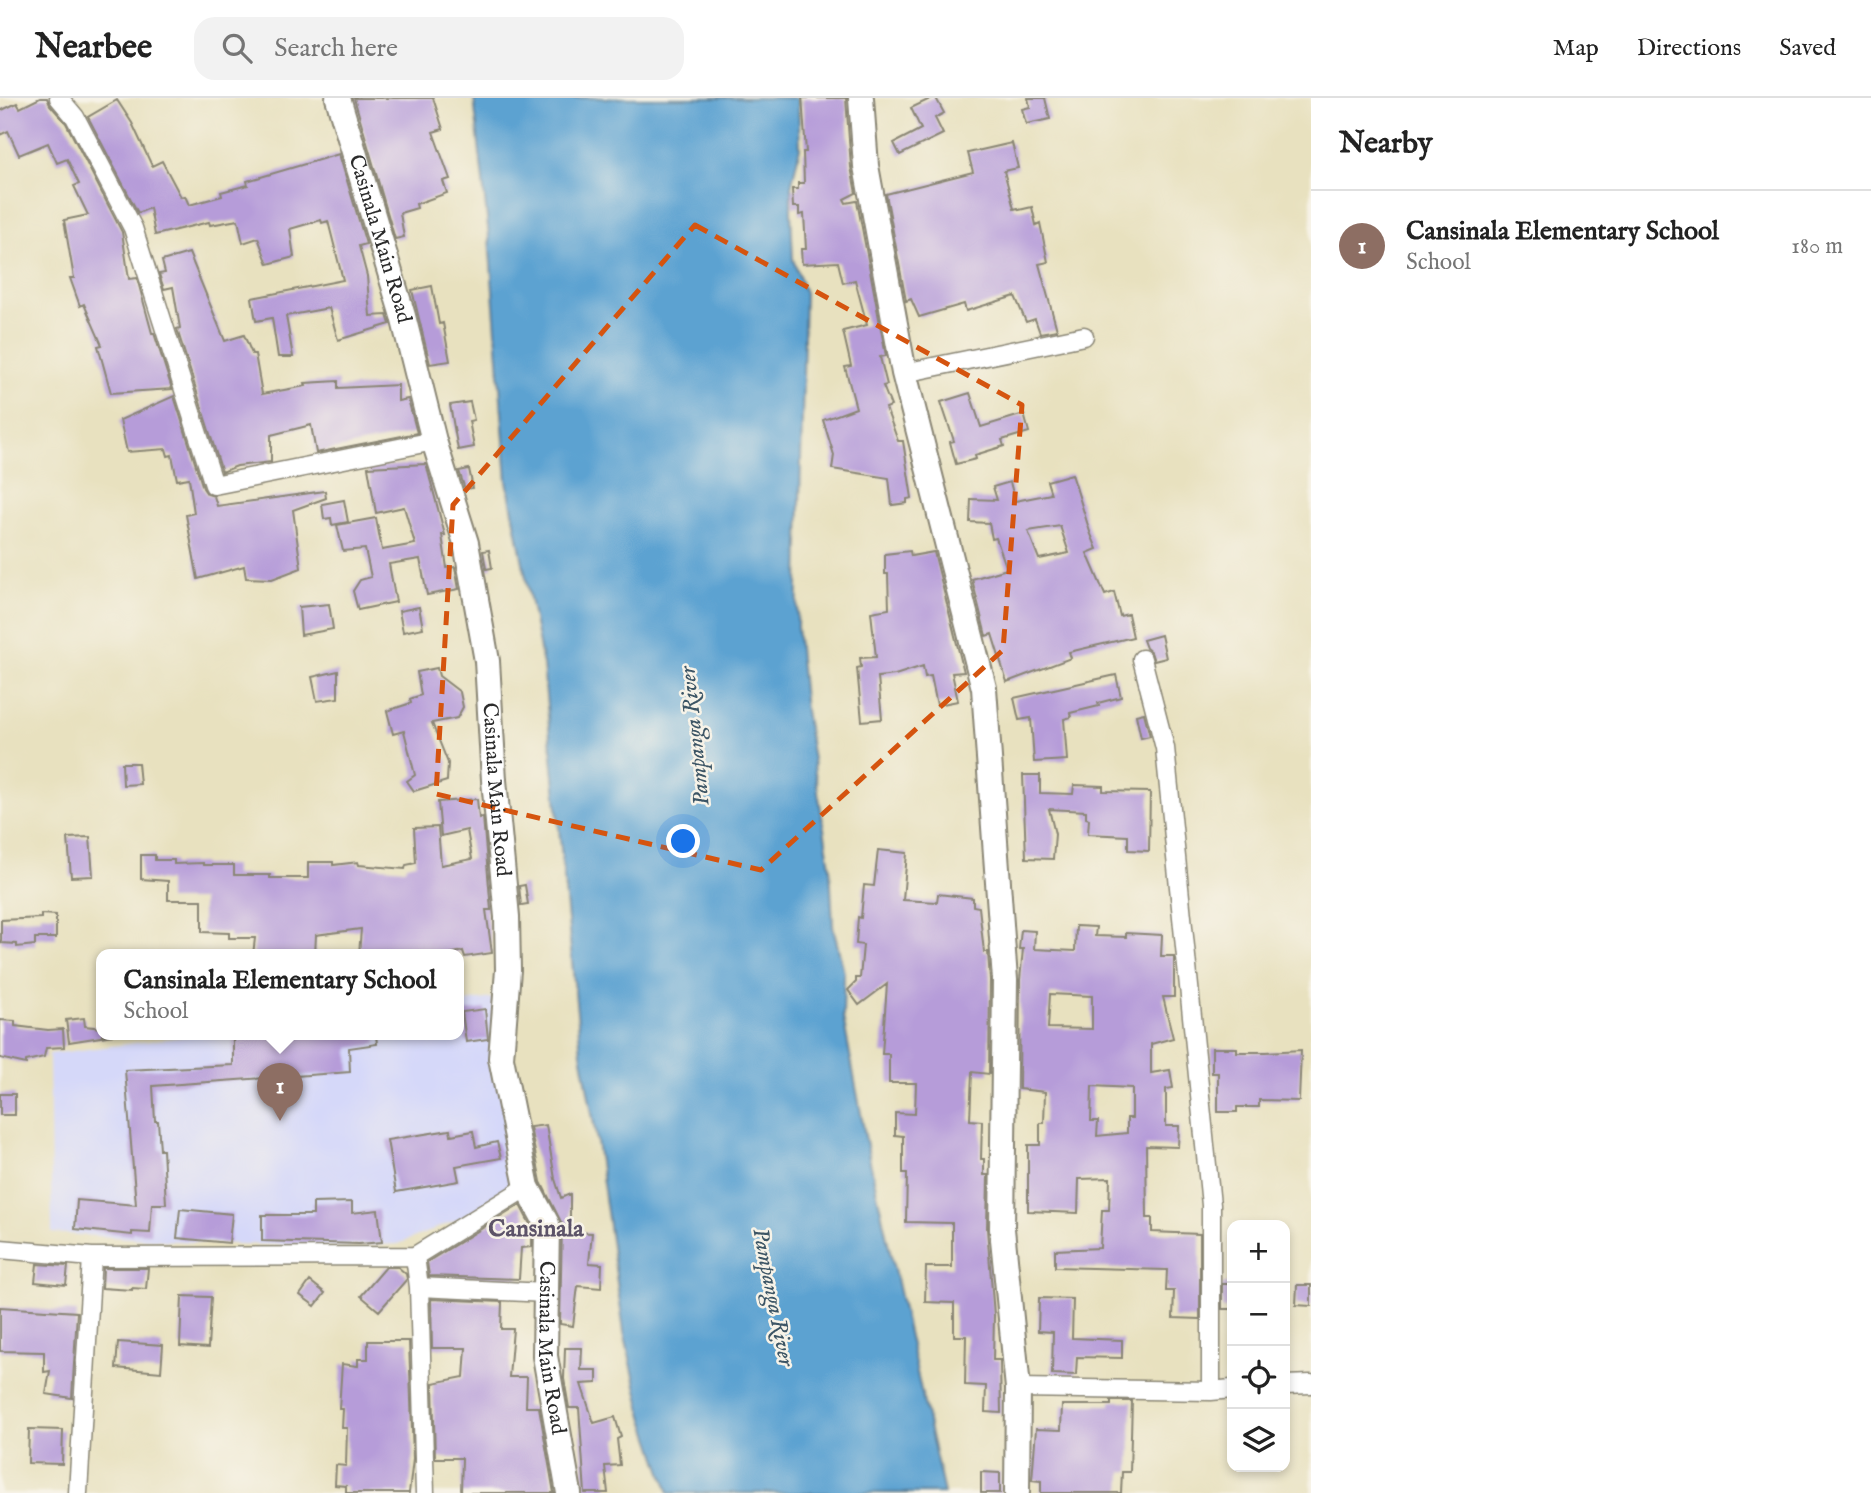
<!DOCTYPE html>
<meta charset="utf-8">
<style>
body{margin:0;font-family:"IM FELL English",serif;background:#f2f2f2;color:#222}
.controls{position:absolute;right:21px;bottom:21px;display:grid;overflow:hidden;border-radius:14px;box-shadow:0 4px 10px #0003}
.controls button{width:63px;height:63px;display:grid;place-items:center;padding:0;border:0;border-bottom:2px solid #e0e0e0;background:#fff;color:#222;font:35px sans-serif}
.you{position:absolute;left:684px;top:744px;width:24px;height:24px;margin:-18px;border:5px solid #fff;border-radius:50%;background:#1a73e8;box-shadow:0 0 0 10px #1a73e833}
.badge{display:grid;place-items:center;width:46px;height:46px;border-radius:50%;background:#db2777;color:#fff;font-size:23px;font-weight:700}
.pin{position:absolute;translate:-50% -58px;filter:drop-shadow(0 2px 4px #0008)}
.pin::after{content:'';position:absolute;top:37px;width:24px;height:21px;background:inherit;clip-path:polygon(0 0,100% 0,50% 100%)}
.popup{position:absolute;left:96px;top:851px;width:368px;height:91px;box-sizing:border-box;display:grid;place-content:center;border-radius:14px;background:#fff;filter:drop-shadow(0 2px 5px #0005);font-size:23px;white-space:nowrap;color:#767676}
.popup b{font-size:26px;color:#222}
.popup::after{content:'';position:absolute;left:50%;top:100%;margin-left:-14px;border:14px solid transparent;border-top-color:#fff}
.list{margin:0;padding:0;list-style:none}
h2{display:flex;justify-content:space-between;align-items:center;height:91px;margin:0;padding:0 28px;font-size:30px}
h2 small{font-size:23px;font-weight:400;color:#767676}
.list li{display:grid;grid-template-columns:46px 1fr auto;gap:21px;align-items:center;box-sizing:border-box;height:112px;padding:0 28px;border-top:2px solid #e0e0e0}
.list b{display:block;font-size:26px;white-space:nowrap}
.list p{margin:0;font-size:23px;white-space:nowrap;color:#767676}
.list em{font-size:23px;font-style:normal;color:#767676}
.icon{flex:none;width:38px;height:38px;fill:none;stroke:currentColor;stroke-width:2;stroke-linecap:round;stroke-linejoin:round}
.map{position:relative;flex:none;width:1311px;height:1395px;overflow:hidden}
header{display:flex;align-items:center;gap:42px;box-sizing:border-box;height:98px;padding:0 35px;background:#fff;border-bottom:2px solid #e0e0e0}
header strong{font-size:33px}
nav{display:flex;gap:38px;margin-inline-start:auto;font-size:24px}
.search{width:490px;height:63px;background:#f2f2f2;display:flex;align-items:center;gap:18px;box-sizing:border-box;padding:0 24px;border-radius:21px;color:#767676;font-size:26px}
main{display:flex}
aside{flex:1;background:#fff}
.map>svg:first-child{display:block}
.built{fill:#d5d8f9}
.water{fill:#5ca2d1;stroke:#44667e;stroke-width:2}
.building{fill:#b69cd9;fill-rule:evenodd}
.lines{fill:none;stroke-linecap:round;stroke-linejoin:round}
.street-casing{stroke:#8a8675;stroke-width:21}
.secondary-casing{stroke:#8a8675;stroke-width:28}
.street{stroke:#fff;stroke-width:18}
.secondary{stroke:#fff;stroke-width:24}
.marked{fill:none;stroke:#d5540f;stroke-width:5;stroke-dasharray:14 9;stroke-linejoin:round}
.labels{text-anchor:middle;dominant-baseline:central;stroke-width:5;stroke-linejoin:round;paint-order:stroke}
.street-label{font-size:21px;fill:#2b2b2b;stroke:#f7f3e8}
.water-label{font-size:23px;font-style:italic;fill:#3c5565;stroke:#f7f3e8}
.quarter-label{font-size:24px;font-weight:bold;fill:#5c5368;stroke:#f7f3e8}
</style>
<header>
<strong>Nearbee</strong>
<div class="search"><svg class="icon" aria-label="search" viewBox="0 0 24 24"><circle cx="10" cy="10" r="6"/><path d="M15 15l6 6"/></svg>Search here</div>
<nav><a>Map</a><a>Directions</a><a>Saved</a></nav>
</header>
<main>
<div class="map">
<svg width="1311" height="1395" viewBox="0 0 1311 1395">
<rect width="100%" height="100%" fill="#f7f3e8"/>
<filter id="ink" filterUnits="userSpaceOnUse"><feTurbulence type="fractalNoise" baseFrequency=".0143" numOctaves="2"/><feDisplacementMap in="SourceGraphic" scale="14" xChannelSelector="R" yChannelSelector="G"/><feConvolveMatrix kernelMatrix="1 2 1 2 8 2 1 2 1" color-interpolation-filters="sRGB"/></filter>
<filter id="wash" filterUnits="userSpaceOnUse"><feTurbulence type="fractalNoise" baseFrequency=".00686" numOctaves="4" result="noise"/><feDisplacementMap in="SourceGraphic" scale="28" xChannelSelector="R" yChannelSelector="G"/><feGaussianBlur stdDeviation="1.57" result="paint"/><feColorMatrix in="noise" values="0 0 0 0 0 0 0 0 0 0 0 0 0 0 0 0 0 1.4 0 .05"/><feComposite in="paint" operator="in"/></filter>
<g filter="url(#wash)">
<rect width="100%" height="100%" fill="#e8e1bf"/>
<path class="built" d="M493,900l4,61 25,124 -60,35 -64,26 -59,3 -132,-4 -155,-10 -3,-179 149,-19h260l1,-32z"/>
<path class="water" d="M474,0h324l2,50 -9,39v25l2,47 12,34 -8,334 8,83 25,156 3,60 11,47 -1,44 27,145 74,331h-275l-26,-77 -19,-84 -27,-191 -16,-88 -38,-388 -36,-184 -18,-244z"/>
<g id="blocks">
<path class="building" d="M40,0h7l3,7 16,18 56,109 7,47 8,-1 15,55h2l18,56 -61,4 -13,-47 4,-1 -18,-41 -4,2 -10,-28h4l-10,-58 24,-5 -14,-29 5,-2 -12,-25 -10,4 -9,-20 -29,12 -11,-24 -8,4v-24l17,-8 3,5z
M354,0h79l10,31 -10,3 17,47 -7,2 4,12 -31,11 1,4 -17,5 4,24 -9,2z
M802,0h44l5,69 5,26 -12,6 2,4 11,-2 29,155 -6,1 7,28 -4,1 8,20 -5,2 12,33h5l9,57 -5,1v4l-15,2 -3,-27 -57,-9 2,-14 -11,-35 33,-12 -11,-41 6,-1 -8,-35 24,-6 -12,-45 -12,3 -5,-21 -36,2 -1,-15h5l-2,-35 -5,1v-8h-6l-1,-18h6v-6h6l-1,-31h3z
M932,0h4l8,15 -9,5 8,16 -43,21 -6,-12 27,-14 -10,-21z
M1028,0h17l5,21 -24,5 -4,-15 8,-2z
M117,2l15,23 20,43 10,-5 19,36 4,-1 4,9 33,-9 -1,-4 27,-7 -1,-4 92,-27 27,90 -7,2 8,30 3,40 17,-1 3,9 -52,16 -9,-32 -43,8 7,41h-15l-6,-39 -16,3 -4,-23 91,-18 -15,-59 -6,2 -1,-3 -31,9 4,28 -26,7 -10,-26 -15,5 -5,-23 -28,5 -1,-3 -54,13 -5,-27 -12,5 -50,-96z
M1012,45l6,25 -14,3 10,38 4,-1 1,2 13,-3 4,18 4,-2 8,39 -9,2 18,66 -17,3 -5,-14 -9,3 -11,-26 -49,15 -2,-7 -45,13 -8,-18 -5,2 -20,-107 87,-22 -5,-19z
M189,155l36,88 19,-6 8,19h3l7,40 44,-8 -1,-3 33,-2v7l60,-3v16l10,-2 9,34 -101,20 -5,-28 -40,10v27l-34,4 -15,6 -45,-143 3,-1 -7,-41 -9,2 -5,-15 6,-1 -3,-12z
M432,188l7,38 4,-1 7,38 -20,3 -18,-74z
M970,295l11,34 43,-13 5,18 -27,8 2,6 -29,9 1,4 -20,5 -6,-22 4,-1 -13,-39z
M174,298l29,92 4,6 7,2 3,10 108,-15 1,7 -33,12 8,58 -29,11 -26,-1 -2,-12 -46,13 -12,-64 8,-2 -5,-35 -12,2 -5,-25 -4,1 -2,-7 -39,3 -7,-32z
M470,304l4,18 -5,1 5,26 -16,3 -8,-45z
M426,366l19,71h-3l5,33 8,-1 4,22 -32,6 -7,-36 -31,5 7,38 -38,8 -5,-19 7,-11 11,-3 -6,-28 -22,2 -6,-26 39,-7 6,32 33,-6 -11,-37 -28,6 -8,-46z
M469,371l4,19 -8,1 -6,-18z
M1072,376l18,58 7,17 -10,4 18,42 9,-3 6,24 8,-2 5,23 -64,15 2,6 -64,24 -15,-48 -6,2 -14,-57 35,-10 -11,-31 -4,1 -3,-16 -19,-1 1,-23 26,1 -4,-13 17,-5 5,19 36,-7 -4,-13zM1060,428l9,27 -30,6 -11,-28z
M344,402l4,22 -16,3 -1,-7 -7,1 -2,-15z
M489,452l3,18 -6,1 -3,-18z
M910,453l1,5 23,-4 30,120 -12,1 6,28 -21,4 -6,-29 -6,1 -2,-11 -28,9 -17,2 4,42 -20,2 -5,-53 4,-1 -1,-9 16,-1 -5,-45 18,-3 -1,-35h-3v-20z
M329,506l4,25 -32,6 -2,-28z
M419,509l4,21 -20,4 -4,-21z
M1161,537l5,23 -12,3 -3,-9 -5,-4 -3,-8z
M437,570l2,8 21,16 3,15 -6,11 -25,5 16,40 -1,18 -33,10 -7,-10 8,-6 -11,-44 -11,3 -6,-23 24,-8 -1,-4 11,-4 -4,-23z
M338,573v27l-21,3 -5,-24z
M1116,577l5,22 -23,6 1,3 -29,7 1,4 -7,2 3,41 -33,2 -3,-44 -12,2 -5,-22z
M1144,615l6,23 -9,2 -5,-23z
M122,665h16l2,21 -17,1z
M1023,677h17v18l33,1 1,-9 29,1v5l47,1 -1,59 -21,-1v-14l-40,-2 1,-15 -3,-1v-7l-37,-2 6,25 -2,25 -27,-1z
M477,701l2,19 4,-1 8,93h-5l6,43 -27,4 -2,-6 -18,4h-86l2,-26 -45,6 -1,20h-62l2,-17h-26v-5l-27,-1v-32h-34v-19l-27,-2v-24h14v5h19v4l29,-1v2h31v10h36v3h38v-16h25v3l25,-3 1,3 46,4 1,-4 10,-2 -2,-35 24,-1 3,38 31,-6 -5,-29 -26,6 -3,-34z
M90,739l3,39 -22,1 -3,-39z
M878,752l29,3 -4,47 34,2 1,-8 35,4v8l6,1 5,45h4l2,28 -1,94 -17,-2 -2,48 12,1 -1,38h3v16h4l-1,54 7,86 -1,45h7l1,53 -16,-1 1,-26 -21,-1 1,-49h-12v-33l-29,-1 1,-35h26v-44l-46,-1 1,-49h-4v-37l-8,-1v-22l20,1 1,-31h-27v-29h-7l5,-70 -28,21 -11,-15 8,-8v-4h4l3,-33 -7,-1 2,-27 3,1 3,-33 10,1z
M525,787l3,19 -7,1 -2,-19z
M41,816l15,1v23h-21v7l-18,2v-3l-16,-1v-23l40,-2z
M1076,828l20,1 -1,9 31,1v-4l36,2 -1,21h13v41h-11l10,41 -22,6v29l19,-3 3,18 -7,1v37h13l-1,21 -32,-1 1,72h5v14l48,2v85l-27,-1 1,-27h-8l1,-21 -112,-3v-17l45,-2 2,-38h7l1,-32 -31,1 -1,34 -50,-2v-66h12v-22h4l1,-31 -26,-3 1,-109 3,-31h-4l2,-19 14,1 -1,18 41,2zM1050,896l42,2v33l-44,-1zM1092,988l40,2v30h-5v15l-30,3 1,-15h-7z
M485,911l3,30 -22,3 -4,-30z
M84,920l1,8 17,2v7h11l-44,7 -3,-22z
M0,922l15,1v5l33,4 15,-1 1,18 -18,1 -2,9 -18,4v3l-26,-6z
M233,937h143l1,9 -28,4 1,24 -197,14 2,35h3l2,29h3l3,54h-14l-2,29 -18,-1v3l-57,-6 2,-29 59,5 -11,-135 108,-5z
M1212,950h25v4h29l35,-2 -2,51 -40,-1v7h-22v5h-19v-39h-6z
M0,996h15v21h-15z
M546,1027l9,54 6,19 9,-4v38l22,1 -3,30 13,1 -1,24 -23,-2 -5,40 -13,-2 2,-100 -21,-42 -11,-55z
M450,1032l1,5 22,-4 3,16 21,-5 4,16 -45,8 3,15 -63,11 -9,-52z
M352,1104v11l26,-3 4,32 -23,2 -97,-3v-26h51v-12z
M520,1107l12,23v19l-11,1 -2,31 -90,-3 -2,-14z
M180,1111l52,5 -3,29 -52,-5z
M37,1166l31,2 -2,19 -31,-3z
M386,1169h12l8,7 1,5 -28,32 -18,-15z
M103,1170h45l-2,21 -14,-1v2l-30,-2z
M310,1183l15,12 -10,13 -15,-11z
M1222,1186h10v25h-10z
M1297,1187h14v21l-15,-1z
M182,1198l29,1 -3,51 -28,-2z
M1039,1200l34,1 -1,39 50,2v18l-45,-1 -1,18 -24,-1 1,-42 -15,-1z
M431,1201l71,3 -1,27h12l-4,48h18l-1,30h13l15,86h-93l1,-35h-27l-2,-75 31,-6 2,-29h-34z
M0,1209l77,5 -5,86 -26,-4 4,-23 -6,1v-20l-44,-1z
M368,1243h41l4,118 -4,34h-63v-7l-11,-1 1,-20 10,1 1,-38h-5l1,-19h-4l3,-45 16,2v-7h10z
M118,1244l45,3 -2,27 -45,-4z
M565,1250h17l-1,22h16v13l-16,1 13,39 21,-6 6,20 -4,2 3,26 -15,1 3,27h-23l-6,-85h-10l-5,-29z
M1111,1303h21l-2,71h-8l-1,21h-80v-12l-9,-1 4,-51 25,1 1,-25h49z
M29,1331l34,1 -1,34 -34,-1z
M981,1374l19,1v20h-19z"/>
</g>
</g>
<g filter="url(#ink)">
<use href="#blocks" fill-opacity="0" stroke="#8a8675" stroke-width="2"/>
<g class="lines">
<defs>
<path id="street" d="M59,0l16,19 58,111 81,257 220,-44
M904,275l180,-37
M1142,561l23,89 46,457v186
M0,1151l92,8 323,-1 112,-69
M415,1158l4,31 6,206
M419,1189l127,6
M1285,1287l26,-1
M1018,1290l193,3 21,-2
M78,1395l14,-236"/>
<g id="secondary">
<path id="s1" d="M338,0l65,218 31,125 32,102 21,118 7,119 13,137 1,53 -7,88 26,129 20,37 -2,132 24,137"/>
<path d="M861,0l5,68 38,207 80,315 21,292 -3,249 16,159 -1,105"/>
</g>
</defs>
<use href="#street" class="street-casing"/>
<use href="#secondary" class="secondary-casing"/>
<use href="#street" class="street"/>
<use href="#secondary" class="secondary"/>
</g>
</g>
<path class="marked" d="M695,127l327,180 -19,245 -242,220 -325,-76 17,-289z"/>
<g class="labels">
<g class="street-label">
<text stroke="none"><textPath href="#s1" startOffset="147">Casinala Main Road</textPath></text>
<text stroke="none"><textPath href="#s1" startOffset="712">Casinala Main Road</textPath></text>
<text stroke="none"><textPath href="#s1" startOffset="1279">Casinala Main Road</textPath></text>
</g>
<g class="water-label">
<text transform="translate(695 638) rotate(-96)">Pampanga River</text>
<text transform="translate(773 1199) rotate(79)">Pampanga River</text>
</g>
<g class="quarter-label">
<text x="536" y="1131">Cansinala</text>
</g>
</g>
</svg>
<div class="controls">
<button>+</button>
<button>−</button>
<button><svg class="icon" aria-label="locate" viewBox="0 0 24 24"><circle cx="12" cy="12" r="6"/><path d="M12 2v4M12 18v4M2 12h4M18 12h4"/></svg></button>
<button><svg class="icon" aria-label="layers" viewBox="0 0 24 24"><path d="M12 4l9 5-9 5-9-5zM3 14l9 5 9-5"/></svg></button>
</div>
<div class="you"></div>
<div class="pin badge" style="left:280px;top:1023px;background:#8d6e63">1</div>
<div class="popup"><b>Cansinala Elementary School</b>School</div>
</div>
<aside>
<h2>Nearby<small></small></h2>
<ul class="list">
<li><span class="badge" style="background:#8d6e63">1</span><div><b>Cansinala Elementary School</b><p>School</p></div><em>180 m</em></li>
</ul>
</aside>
</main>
